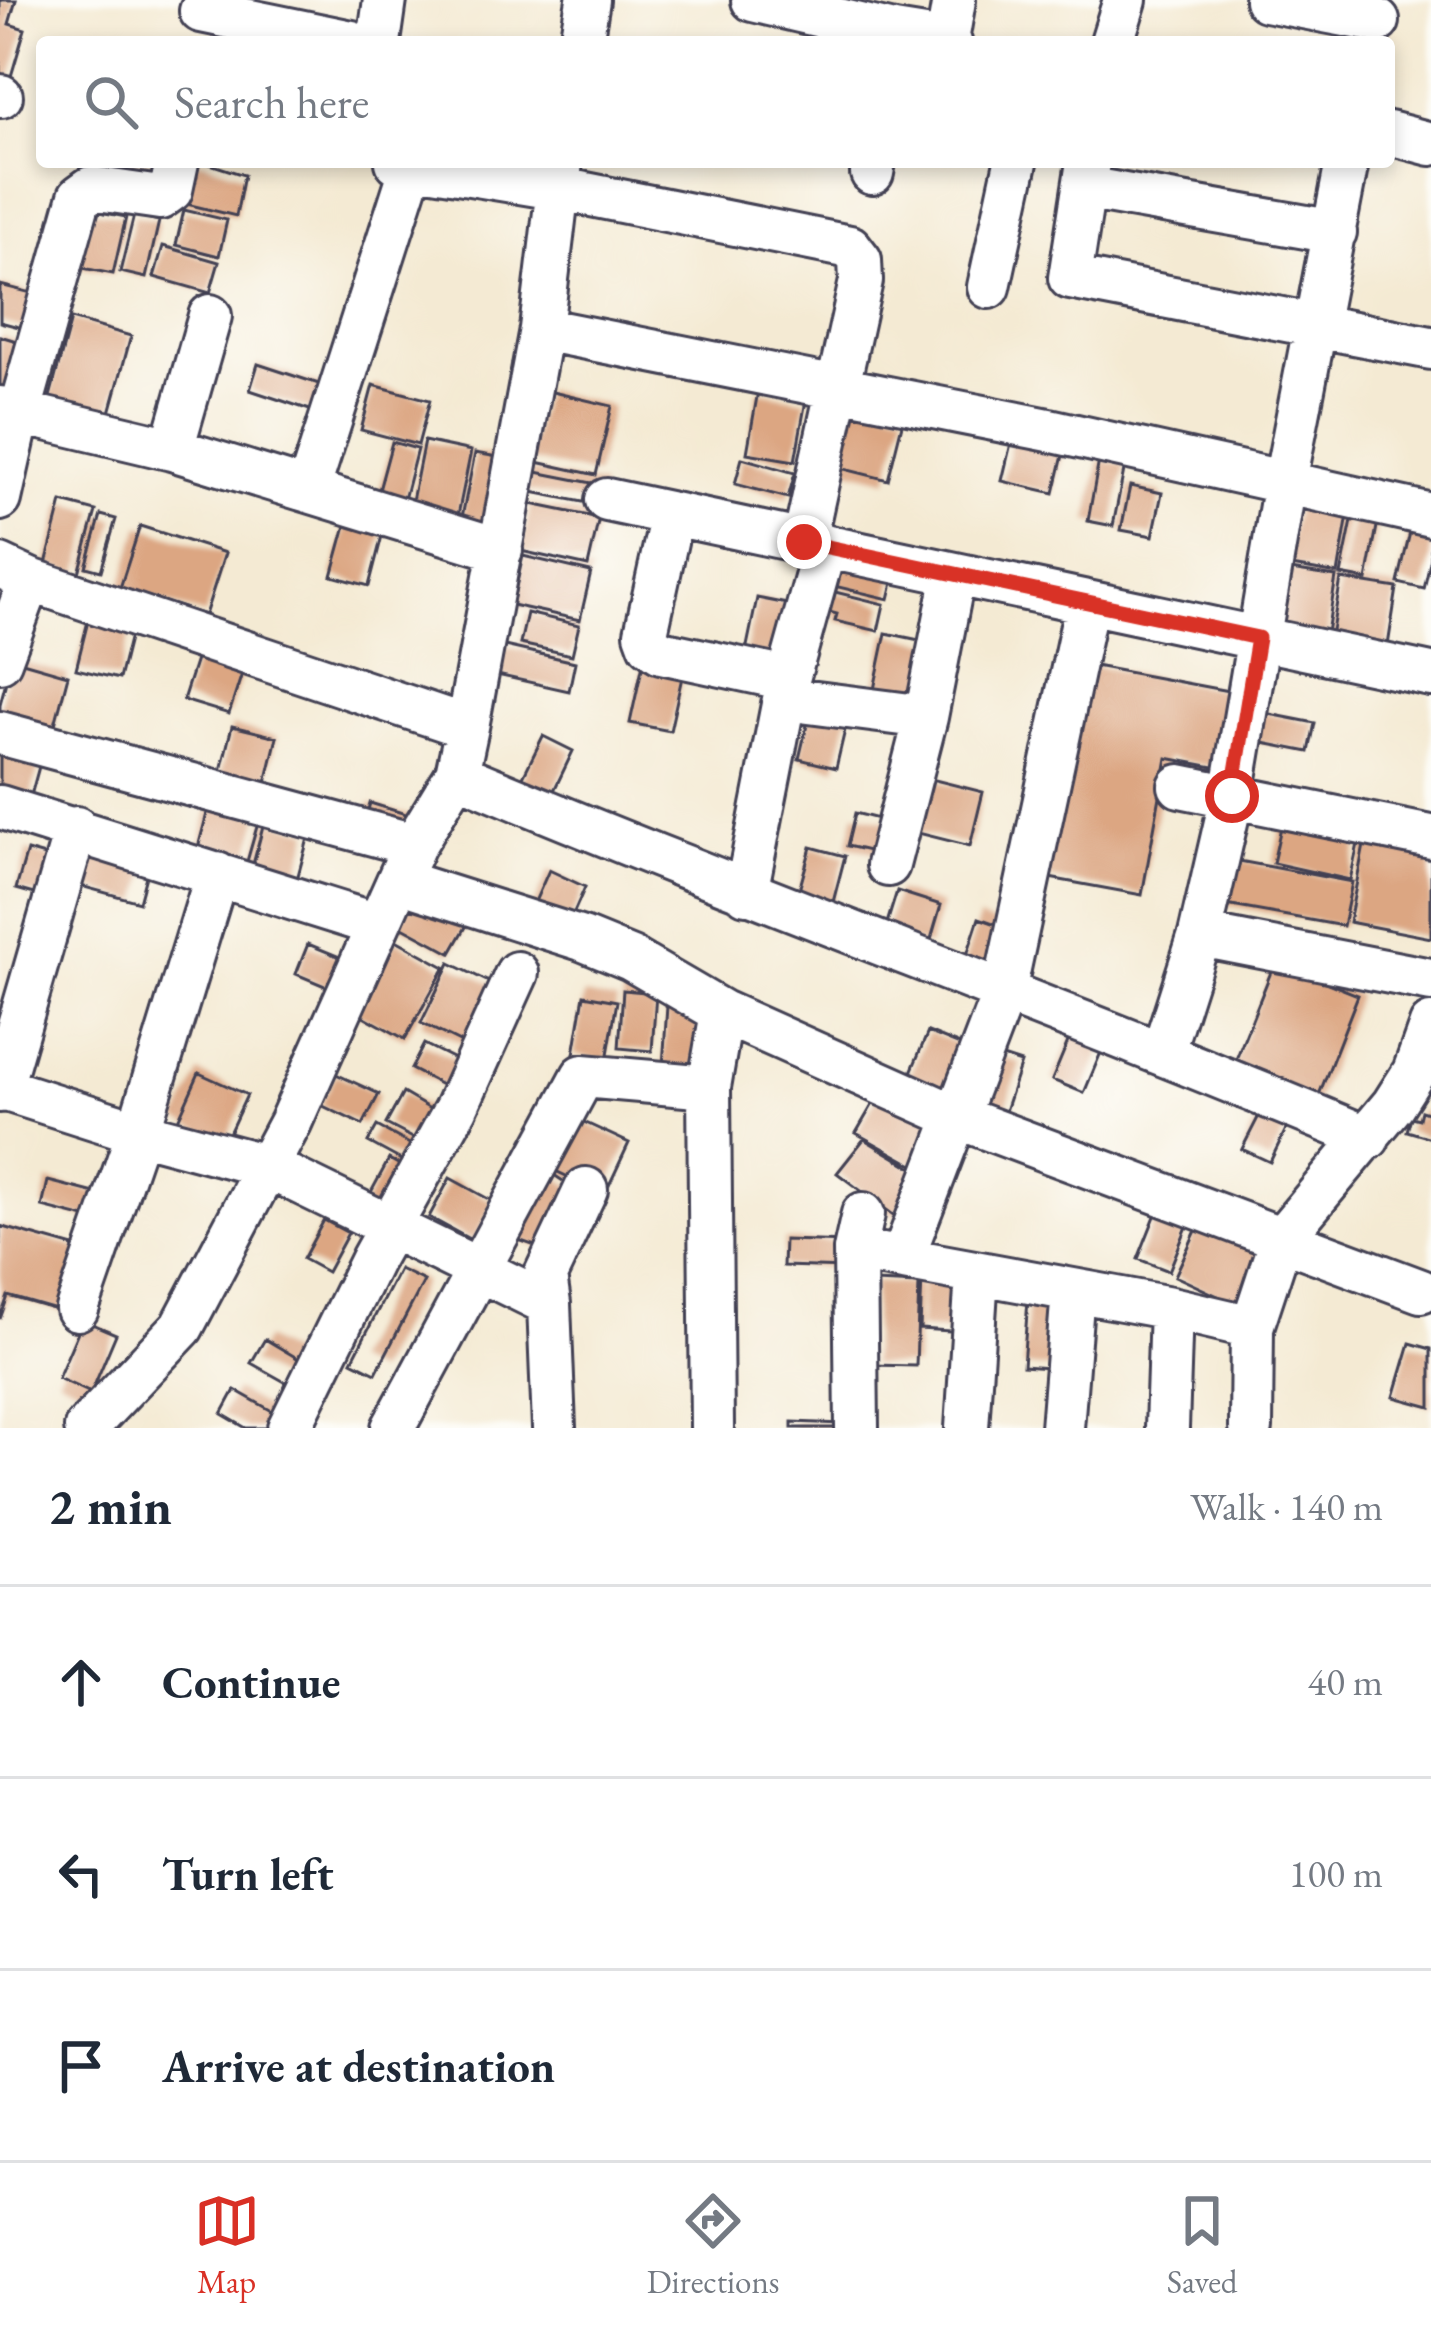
<!DOCTYPE html>
<meta charset="utf-8">
<style>
body{margin:0;font-family:"EB Garamond",serif;background:#f2f2f3;color:#1f2937}
.stop{position:absolute;width:36px;height:36px;margin:-27px;border:9px solid #d93025;border-radius:50%;background:#fff}
.stop.end{background:#d93025;border-color:#fff;box-shadow:0 3px 12px #0008}
.list{margin:0;padding:0;list-style:none}
h2{display:flex;justify-content:space-between;align-items:center;height:156px;margin:0;padding:0 48px;font-size:51px}
h2 small{font-size:39px;font-weight:400;color:#747a83}
.list li{display:grid;grid-template-columns:78px 1fr auto;gap:36px;align-items:center;box-sizing:border-box;height:192px;padding:0 48px;border-top:3px solid #e0e1e3}
.list b{display:block;font-size:45px;white-space:nowrap}
.list em{font-size:39px;font-style:normal;color:#747a83}
.icon{flex:none;width:66px;height:66px;fill:none;stroke:currentColor;stroke-width:2;stroke-linecap:round;stroke-linejoin:round}
.map{position:relative;flex:none;width:1431px;height:1428px;overflow:hidden}
.search{position:absolute;background:#fff;box-shadow:0 6px 18px #0003;left:36px;right:36px;top:36px;height:132px;display:flex;align-items:center;gap:30px;box-sizing:border-box;padding:0 42px;border-radius:12px;color:#747a83;font-size:45px}
.sheet{height:732px;background:#fff}
nav{display:flex;justify-content:space-around;align-items:center;box-sizing:border-box;height:168px;border-top:3px solid #e0e1e3;background:#fff;font-size:33px;color:#747a83}
nav a{display:grid;justify-items:center;gap:6px}
nav .on{color:#d93025}
.map>svg:first-child{display:block}
.building{fill:#dca682}
.lines{fill:none;stroke-linecap:round;stroke-linejoin:round}
.minor-casing{stroke:#424052;stroke-width:48}
.minor{stroke:#fff;stroke-width:42}
.route{stroke:#d93025;stroke-width:15}
</style>
<div class="map">
<svg width="1431" height="1428" viewBox="0 0 1431 1428">
<rect width="100%" height="100%" fill="#fdfcf7"/>
<filter id="ink" filterUnits="userSpaceOnUse"><feTurbulence type="fractalNoise" baseFrequency=".00833" numOctaves="2"/><feDisplacementMap in="SourceGraphic" scale="24" xChannelSelector="R" yChannelSelector="G"/><feConvolveMatrix kernelMatrix="1 2 1 2 8 2 1 2 1" color-interpolation-filters="sRGB"/></filter>
<filter id="wash" filterUnits="userSpaceOnUse"><feTurbulence type="fractalNoise" baseFrequency=".004" numOctaves="4" result="noise"/><feDisplacementMap in="SourceGraphic" scale="48" xChannelSelector="R" yChannelSelector="G"/><feGaussianBlur stdDeviation="2.7" result="paint"/><feColorMatrix in="noise" values="0 0 0 0 0 0 0 0 0 0 0 0 0 0 0 0 0 1.4 0 .05"/><feComposite in="paint" operator="in"/></filter>
<g filter="url(#wash)">
<rect width="100%" height="100%" fill="#f4ead3"/>
<g id="blocks">
<path class="building" d="M0,0h16l-7,24 16,5 -18,61 -7,-2z
M101,162h65l-3,18 -63,-11z
M190,162h14l40,13 -8,41 -58,-14z
M90,210l36,7 -13,57 -35,-7z
M184,210l43,10 -8,36 -43,-11z
M134,215l25,6 -13,57 -26,-6z
M163,246l56,16 -9,31 -56,-16z
M0,285l40,10 -10,35 -30,-8z
M71,319l60,17 -23,84 -60,-16z
M0,336l30,9 -16,53 -14,-5z
M258,364l67,22 -9,26 -66,-22z
M373,385l57,15 -12,45 -57,-15z
M544,390l68,16 -16,69 -68,-15z
M758,391l48,9 -11,61 -48,-8z
M852,400l53,12 -17,68 -52,-13z
M1012,439l52,12 -10,42 -52,-12z
M424,441l47,10 -14,69 -47,-9z
M392,442l25,7 -16,62 -26,-6z
M475,453l34,6 -15,79 -35,-6z
M742,458l53,15 -7,25 -53,-14z
M1099,460l26,5 -12,61 -25,-5z
M531,471l71,14 -4,20 -71,-14z
M1130,486l32,7 -9,43 -32,-6z
M62,502l34,9 -17,62 -33,-9z
M531,504l68,14 -11,48 -67,-15z
M1296,506l52,9 -10,59 -52,-9z
M101,515l15,4 -15,52 -15,-4z
M1353,516l25,5 -11,59 -26,-5z
M348,518l36,10 -15,58 -37,-10z
M1412,524l19,4v30l-7,31 -26,-6z
M140,526l85,27 -20,62 -85,-27z
M842,553l55,13 -8,33 -55,-13z
M523,556l68,16 -11,48 -68,-15z
M1284,569l52,8 -10,62 -53,-8z
M1341,579l56,9 -10,64 -57,-10z
M827,590l57,14 -6,27 -43,-10 2,-7 -15,-4z
M757,598l40,8 -12,58 -40,-8z
M527,613l52,12 -7,30 -52,-11z
M89,617l43,10 -13,52 -43,-10z
M886,633l52,11 -14,65 -52,-10z
M500,645l75,17 -6,29 -76,-17z
M200,647l46,14 -17,53 -46,-14z
M12,659l56,16 -16,61 -52,-13v-19z
M1084,664l155,29 -15,76 -57,-11 -25,137 -98,-18z
M642,668l40,9 -12,54 -40,-8z
M812,704l37,9 -13,55 -37,-9z
M1259,712l56,11 -6,29 -56,-11z
M232,726l45,11 -12,50 -45,-12z
M543,736l30,15 -27,56 -31,-14z
M0,741l43,11 -16,58 -27,-8z
M919,776l64,16 -13,54 -64,-16z
M210,802l50,14 -16,56 -49,-13z
M370,803l52,16 -6,20 -52,-16z
M855,813l39,10 -8,32 -39,-9z
M1283,818l77,17 -10,45 -77,-17z
M265,819l45,12 -15,56 -45,-11z
M1365,840l66,13v85l-82,-16z
M88,844l62,17 -11,41 -62,-17z
M811,847l34,9 -14,54 -35,-9z
M27,851l39,11 -11,38 -39,-11z
M1223,858l129,24 -9,44 -128,-23z
M549,870l36,17 -18,41 -37,-15z
M897,891l44,14 -12,41 -45,-13z
M414,898l53,27 -16,28 -52,-28z
M979,918l37,13 -15,45 -37,-12z
M396,940l49,27 -40,72 -49,-27z
M308,944l44,18 -13,30 -43,-18z
M1275,962l83,33 -43,110 -84,-33z
M450,963l55,27 -27,61 -57,-28z
M623,990l33,3 -4,58 -33,-3z
M584,995l33,6 -10,59 -33,-6z
M667,1006l32,2 -4,60 -32,-2z
M928,1032l37,15 -21,52 -38,-15z
M1072,1032l32,13 -20,48 -32,-13z
M424,1044l46,23 -13,26 -46,-24z
M987,1052l34,11 -20,60 -34,-12z
M199,1073l48,22 -22,47 -47,-22z
M336,1074l43,20 -16,31 -42,-20z
M881,1090l61,28 -23,50 -63,-35z
M403,1093l39,23 -14,30 -42,-22z
M1265,1104l27,13 -22,45 -28,-13z
M1421,1111l10,3v24l-24,-7 4,-14 8,2z
M571,1116l58,27 -24,51 -58,-27z
M377,1126l47,26 -8,16 -48,-26z
M864,1139l52,31 -20,47 -59,-44z
M389,1159l25,14 -25,44 -25,-12z
M539,1165l39,26 -29,60 -42,-15z
M450,1178l44,24 -21,39 -44,-24z
M48,1181l55,14 -6,26 -55,-14z
M1159,1206l31,13 -21,52 -31,-12z
M324,1220l24,13 -21,39 -24,-13z
M1200,1222l71,32 -25,55 -71,-33z
M0,1226l81,23 -18,63 -55,-16 -8,23z
M784,1240l65,2 -1,26 -65,-2z
M399,1269l25,12 -48,92 -24,-12z
M922,1277l46,2 -3,53 -45,-3z
M874,1282l45,2 -3,82 -45,-1z
M1028,1300l39,3 -5,66 -39,-3z
M83,1320l33,14 -25,59 -33,-15z
M265,1339l49,29 -13,23 -50,-28z
M1410,1343l21,6v58l-37,-10z
M235,1390l53,30 -5,8h-37l-24,-14z
M792,1422l51,2v4h-51z"/>
</g>
</g>
<g filter="url(#ink)">
<use href="#blocks" fill-opacity="0" stroke="#424052" stroke-width="3"/>
<g class="lines">
<defs>
<path id="minor" d="M753,0l141,33 56,9
M1266,0l112,21
M201,11l151,31
M947,41l7,-41
M379,42l6,-42
M581,42l7,-42
M1112,42l13,-42
M0,96h1
M1389,133l42,11
M397,162l159,26 294,59 10,13 1,21 -57,261
M561,162l-20,167 508,101 382,85
M1088,162l-18,116 361,70
M872,173l2,-11
M1084,188l251,44
M989,287l27,-125
M0,408l172,41 329,101
M172,449l38,-133
M308,490l104,-324
M0,499l19,-85 61,-218 11,-8 69,10 11,-8 6,-28
M607,500l824,175
M672,514l-26,119 4,11 11,8 127,27
M0,566l30,14 437,147 -10,47 -43,71 -124,278 -108,204 -96,101
M0,661l30,-81
M785,699l141,18 28,-143
M467,727l74,-398
M0,733l414,112
M457,774c302,127 609,237 911,364
M1180,786l251,51
M0,807l377,118
M888,865l38,-148
M399,881l183,58 49,20 91,53 235,105 464,174
M746,893l42,-214 37,-133
M1200,935l231,45
M1163,1051l37,-116 32,-139 53,-314 62,-320
M709,1087l13,-75
M0,1088l138,44 128,34 283,138
M0,1091l76,-263
M855,1250l8,-36
M902,1259l102,-267 83,-390
M77,1309l61,-177 79,-258
M289,1428l83,-169 84,-151 61,-135
M393,1428l190,-352 126,11 3,341
M554,1428l-5,-124 -4,-28 41,-87
M857,1428l-2,-178 316,58 81,19 29,-88 112,-134 21,-33 17,-47
M967,1428l10,-154
M1062,1428l11,-137
M1167,1428l4,-120
M1251,1428l1,-101"/>
</defs>
<use href="#minor" class="minor-casing"/>
<use href="#minor" class="minor"/>
</g>
</g>
<g class="lines" filter="url(#ink)">
<path class="route" d="M804,542l454,96 -26,158"/>
</g>
</svg>
<div class="stop" style="left:1232px;top:796px"></div>
<div class="stop end" style="left:804px;top:542px"></div>
<div class="search"><svg class="icon" aria-label="search" viewBox="0 0 24 24"><circle cx="10" cy="10" r="6"/><path d="M15 15l6 6"/></svg>Search here</div>
</div>
<section class="sheet">
<h2>2 min<small>Walk · 140 m</small></h2>
<ul class="list">
<li><svg class="icon" aria-label="ahead" viewBox="0 0 24 24"><path d="M12 20V5M6 11l6-6 6 6"/></svg><div><b>Continue</b></div><em>40 m</em></li>
<li><svg class="icon" aria-label="left" viewBox="0 0 24 24"><path d="M17 20v-9H6M10 6l-5 5 5 5"/></svg><div><b>Turn left</b></div><em>100 m</em></li>
<li><svg class="icon" aria-label="arrive" viewBox="0 0 24 24"><path d="M6 21V4h12l-3 4 3 4H6"/></svg><div><b>Arrive at destination</b></div></li>
</ul>
</section>
<nav>
<a class="on"><svg class="icon" aria-label="map" viewBox="0 0 24 24"><path d="M3 6l6-2 6 2 6-2v14l-6 2-6-2-6 2zM9 4v14M15 6v14"/></svg>Map</a>
<a><svg class="icon" aria-label="directions" viewBox="0 0 24 24"><path d="M12 3l9 9-9 9-9-9zM9 14v-3h6M13 9l2 2-2 2"/></svg>Directions</a>
<a><svg class="icon" aria-label="saved" viewBox="0 0 24 24"><path d="M7 4h10v16l-5-4-5 4z"/></svg>Saved</a>
</nav>
